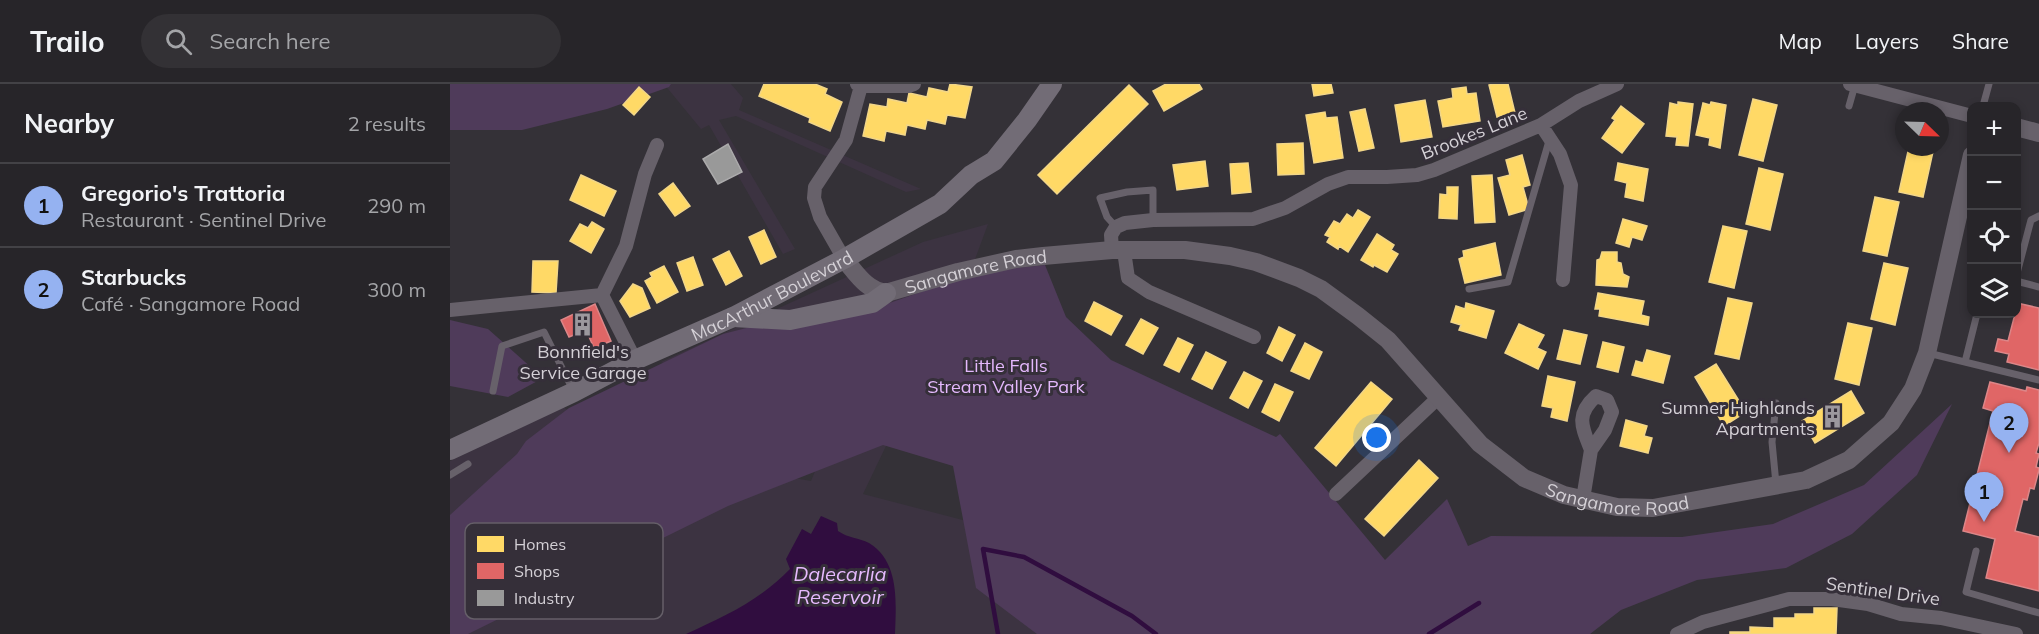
<!DOCTYPE html>
<meta charset="utf-8">
<style>
body{margin:0;font-family:Mulish,sans-serif;background:#333135;color:#f1f3f6}
.controls{position:absolute;right:18px;top:18px;display:grid;overflow:hidden;border-radius:12px;box-shadow:0 3px 9px #0003}
.controls button{width:54px;height:54px;display:grid;place-items:center;padding:0;border:0;border-bottom:2px solid #434246;background:#272529;color:#f1f3f6;font:30px sans-serif}
.compass{position:absolute;left:1445px;top:18px;width:54px;height:54px;border-radius:50%;background:#272529;box-shadow:0 3px 9px #0003;rotate:113deg}
.you{position:absolute;left:927px;top:354px;width:21px;height:21px;margin:-15px;border:4px solid #fff;border-radius:50%;background:#1a73e8;box-shadow:0 0 0 9px #1a73e833}
.badge{display:grid;place-items:center;width:39px;height:39px;border-radius:50%;background:#95b2f1;color:#111;font-size:20px;font-weight:700}
.pin{position:absolute;translate:-50% -50px;filter:drop-shadow(0 2px 3px #0008)}
.pin::after{content:'';position:absolute;top:32px;width:21px;height:18px;background:inherit;clip-path:polygon(0 0,100% 0,50% 100%)}
.list{margin:0;padding:0;list-style:none}
h2{display:flex;justify-content:space-between;align-items:center;height:78px;margin:0;padding:0 24px;font-size:26px}
h2 small{font-size:20px;font-weight:400;color:#a4a5a8}
.list li{display:grid;grid-template-columns:39px 1fr auto;gap:18px;align-items:center;box-sizing:border-box;height:84px;padding:0 24px;border-top:2px solid #434246}
.list b{display:block;font-size:22px;white-space:nowrap}
.list p{margin:0;font-size:20px;white-space:nowrap;color:#a4a5a8}
.list em{font-size:20px;font-style:normal;color:#a4a5a8}
.icon{flex:none;width:33px;height:33px;fill:none;stroke:currentColor;stroke-width:2;stroke-linecap:round;stroke-linejoin:round}
.map{position:relative;flex:none;width:1589px;height:550px;overflow:hidden}
header{display:flex;align-items:center;gap:36px;box-sizing:border-box;height:84px;padding:0 30px;background:#272529;border-bottom:2px solid #434246}
header strong{font-size:28px}
nav{display:flex;gap:33px;margin-inline-start:auto;font-size:21px}
.search{width:420px;height:54px;background:#333135;display:flex;align-items:center;gap:15px;box-sizing:border-box;padding:0 21px;border-radius:33px;color:#a4a5a8;font-size:22px}
main{display:flex}
aside{flex:1;background:#272529}
.map>svg:first-child{display:block}
.built{fill:#3c3341}
.green{fill:#4f3b5a}
.water{fill:#300d3f}
.homes{fill:#ffd966;stroke:#f2d688;stroke-width:1.5}
.shops{fill:#e06666;stroke:#dc8688;stroke-width:1.5}
.industry{fill:#999;stroke:#abaaab;stroke-width:1.5}
.lines{fill:none;stroke-linecap:round;stroke-linejoin:round}
.stream{stroke:#300d3f;stroke-width:4.5}
.service{stroke:#67616a;stroke-width:7}
.minor{stroke:#67616a;stroke-width:14}
.tertiary{stroke:#67616a;stroke-width:18}
.secondary{stroke:#726c76;stroke-width:20}
.labels{text-anchor:middle;dominant-baseline:central;stroke-width:6;stroke-linejoin:round;paint-order:stroke}
.street-label{font-size:18px;fill:#d4d0d6;stroke:#352f39}
.poi-label{font-size:18px;fill:#d4d0d6;stroke:#352f39}
.park-label{font-size:18px;fill:#e4b8fd;stroke:#352f39}
.water-label{font-size:20px;font-style:italic;fill:#e7baff;stroke:#352f39}
.key{fill:#352f39;stroke:#655f68;stroke-width:1.5}
.key-label{font-size:16px;fill:#d4d0d6}
</style>
<header>
<strong>Trailo</strong>
<div class="search"><svg class="icon" aria-label="search" viewBox="0 0 24 24"><circle cx="10" cy="10" r="6"/><path d="M15 15l6 6"/></svg>Search here</div>
<nav><a>Map</a><a>Layers</a><a>Share</a></nav>
</header>
<main>
<aside>
<h2>Nearby<small>2 results</small></h2>
<ul class="list">
<li><span class="badge">1</span><div><b>Gregorio's Trattoria</b><p>Restaurant · Sentinel Drive</p></div><em>290 m</em></li>
<li><span class="badge">2</span><div><b>Starbucks</b><p>Café · Sangamore Road</p></div><em>300 m</em></li>
</ul>
</aside>
<div class="map">
<svg width="1589" height="550" viewBox="0 0 1589 550">
<rect width="100%" height="100%" fill="#343137"/>
<path class="built" d="M214,0h67l12,14 -4,12 182,79 -15,3 -170,-76 -17,4 76,129 -12,5 -74,-129 -8,4z
M538,140l-14,38 -111,232 138,36 140,104h-691v-173l113,-54 62,41 186,33 15,-36 -165,-83 262,-120z"/>
<path class="green" d="M0,0h221l-2,3 -62,22 -85,21h-72z
M595,181l21,52 45,43 165,77 4,-3 105,126 62,-61 21,47 23,-10 191,1 91,-13 91,-39 88,-81 -35,71 -65,59 -66,34 -89,12 -76,30 -31,24h-553l-61,-46 -23,-122 -70,-21 -155,61 -260,128h-18v-119l67,-61 9,-13 43,-33 154,-74 31,-8 121,-18 78,-27 62,-13z
M0,236l38,9 55,49 -35,19 -58,-11z"/>
<path class="water" d="M371,432l16,7 1,8c10,7 21,7 31,12 31,19 27,60 26,91h-209c39,-18 73,-33 104,-65l-4,-10 16,-30 9,5z"/>
<path class="homes" d="M314,0h51l12,5 -2,5 17,8 -12,29 -21,-9 1,-4 -51,-22z
M500,0l22,3 -7,31 -18,-3 -2,9 -18,-4 -2,9 -18,-4 -2,10 -19,-4 -2,10 -21,-5 7,-32 17,3 1,-8 19,4 2,-10 18,4 2,-9 19,4z
M716,0h33l3,5 -38,22 -11,-20z
M862,0h19l2,9 -19,3z
M1043,0h15l7,29 -18,4 -8,-32z
M679,1l19,19 -91,90 -19,-19z
M189,3l11,10 -16,18 -11,-10z
M1016,3l1,7 9,-1 4,28 -37,6 -5,-26 15,-3 -1,-9z
M1303,15l24,6 -14,56 -24,-6z
M975,16l7,37 -31,5 -6,-37z
M1228,18l15,2 -5,42 -12,-1 1,-8 -11,-1 4,-33 8,2z
M1261,18l15,3 -6,43 -11,-3 1,-7 -14,-3 7,-32 7,2z
M1171,22l23,18 -22,29 -20,-15 13,-18 -3,-2z
M915,25l9,39 -15,3 -9,-39z
M875,28l1,6 11,-1 6,41 -29,5 -8,-48z
M853,59l1,31 -26,1 -1,-31z
M1459,63h25l-11,50 -24,-5z
M1072,71l8,30 -7,2 6,22 -20,6 -11,-37 12,-3 -4,-15z
M755,77l3,25 -31,4 -4,-25z
M798,79l3,29 -19,2 -2,-30z
M1168,79l30,6 -5,32 -18,-4 2,-14 -12,-3z
M1309,84l24,6 -13,56 -24,-6z
M131,91l35,16 -12,25 -34,-16z
M1042,91l3,47 -20,1 -3,-47z
M223,99l17,23 -15,10 -16,-22z
M997,103h11l-1,32 -18,-1 1,-24 7,1z
M1425,113l24,5 -12,54 -24,-5z
M908,126l12,7 -22,35 -9,-6 -1,3 -11,-7 3,-5 -5,-2 9,-14 6,3 7,-10 6,4z
M1173,135l24,7 -5,14 -10,-3 -3,10 -13,-4z
M142,138l12,7 -13,24 -21,-12 10,-17 8,4z
M1273,142l24,5 -13,57 -25,-6z
M314,146l12,27 -15,7 -12,-27z
M927,150l17,11 -3,5 7,4 -11,18 -13,-7 -1,2 -12,-7z
M1045,159l6,32 -36,8 -6,-24 5,-2 -1,-6z
M279,167l13,25 -16,9 -13,-26z
M1152,168h15v10l4,1 2,11 6,3 -2,10 -31,-2 1,-25 3,-1z
M243,173l10,28 -16,6 -10,-28z
M83,177h25l-2,32 -24,-1z
M1434,179l24,5 -13,57 -24,-6z
M214,182l14,26 -21,11 -12,-22 7,-4 -2,-4z
M183,200l9,4 8,20 -20,9 -10,-16z
M1148,209l46,8 -3,14 8,2 -1,8 -49,-9 1,-7h-5z
M1278,214l24,5 -13,56 -24,-5z
M644,218l28,14 -11,19 -26,-14z
M1016,219l28,8 -8,27 -27,-8 2,-5 -10,-3 5,-16 9,3z
M691,235l17,9 -15,26 -17,-9z
M1398,239l24,5 -13,57 -24,-6z
M1069,240l25,11 -7,13 9,4 -8,17 -33,-16z
M829,243l16,8 -13,26 -15,-8z
M1114,246l23,5 -7,29 -23,-5z
M728,254l15,7 -14,27 -15,-7z
M1153,258l21,5 -6,25 -21,-5z
M855,259l17,9 -13,27 -18,-8z
M1197,266l23,6 -7,27 -31,-8 4,-14 7,2z
M756,268l20,10 -14,27 -20,-10z
M1266,280l30,48 -22,14 -29,-49z
M794,288l18,9 -14,27 -18,-10z
M1098,292l27,6 -8,39 -16,-4 2,-9 -11,-2z
M921,298l21,17 -56,67 -21,-18z
M825,300l18,8 -14,29 -17,-9z
M1401,307l13,22 -49,30 -13,-22z
M1176,336l21,6 -3,10 8,2 -4,15 -28,-7z
M969,376l19,18 -54,58 -19,-17z
M1364,524h23l-1,26h-106v-2h20v-5l24,1v-10h21v-4h19z"/>
<path class="shops" d="M1567,219l22,5v62l-32,-8 2,-8 -14,-3 3,-12 10,2 7,-27h1z
M145,220l16,37 -17,7 -8,-18 -17,7 -8,-17z
M1540,298l36,9 1,-4 12,3v53l-3,10 3,1 -3,13 3,1v2l-5,19 -4,-1 -3,12 -4,-1 -8,32 24,6v54l-53,-13 9,-39 -32,-8 30,-120 -10,-3z"/>
<path class="industry" d="M278,60l14,28 -24,12 -15,-25z"/>
<g class="lines">
<path class="stream" d="M548,550l-15,-85 41,8 108,59 24,18
M979,550l50,-31"/>
<path class="service" d="M1399,22l6,-21
M1533,22l6,-22
M666,143l-9,-10 -7,-19 27,-6 26,-2v30
M1566,193l15,-57 8,-4
M1566,197l23,6
M1019,205l39,-7 41,-141
M1478,269l111,27
M1515,278l12,-48
M43,307l9,-45 42,-14 29,58
M0,391l18,-11
M1326,400l-4,-42 4,-39
M1526,467l-10,41 73,21"/>
<path class="minor" d="M407,0l4,2h47l6,-2
M1400,0l122,32
M1091,41l19,29 11,31 -8,95
M662,166l-1,-15 5,-8 9,-4 28,-3 100,-1 32,-11 43,-24 20,-7h39l30,-2 17,-5 107,-45 38,-24 38,-17
M674,167l4,27 21,14 105,45
M394,175l-24,-42 -6,-19 1,-11 31,-47 15,-54
M152,211l24,-49 19,-72 12,-29
M152,211l33,65
M0,226l152,-15
M886,410l102,-96
M1133,415l8,-49 14,-20 7,-18 -5,-12 -11,-4c-21,19 -14,31 -5,54
M1227,550l26,-12 86,-23h43l36,5 33,10 40,4 75,16"/>
<g class="tertiary">
<path d="M1566,43l23,6"/>
<path id="s1" d="M394,175c13,15 22,31 42,34l72,-21 58,-13 27,-3 69,-6h73l45,6 26,6 43,16 22,11 37,27 30,24 92,104 44,34 40,17 53,12 36,1 153,-28 43,-20 42,-37 22,-34 14,-36 45,-198"/>
</g>
<g class="secondary">
<path d="M283,233l57,3 82,-17 14,-10"/>
<path id="s2" d="M0,366l124,-58 61,-32 98,-43 111,-58 96,-55 31,-29 23,-14 33,-41 25,-36"/>
</g>
</g>
<defs>
<symbol id="building-bare" viewBox="-9 -9 18 18"><path d="M-4-6H4V6H1V3H-1V6H-4ZM-2.5-4.3h1.7v1.8h-1.7ZM.8-4.3h1.7v1.8H.8ZM-2.5-1h1.7V.8h-1.7ZM.8-1h1.7V.8H.8Z" fill="#9c989e" stroke="#352f39" stroke-width="2.5" paint-order="stroke"/></symbol>
</defs>
<g fill-rule="evenodd">
<use href="#building-bare" x="116" y="224" width="33" height="33"/>
<use href="#building-bare" x="1366" y="316" width="33" height="33"/>
</g>
<g class="labels">
<g class="street-label">
<text transform="translate(1024 49) rotate(-22)">Brookes Lane</text>
<text stroke="none"><textPath href="#s1" startOffset="148">Sangamore Road</textPath></text>
<text stroke="none"><textPath href="#s2" startOffset="357">MacArthur Boulevard</textPath></text>
<text stroke="none"><textPath href="#s1" startOffset="878">Sangamore Road</textPath></text>
<text transform="translate(1433 507) rotate(8)">Sentinel Drive</text>
</g>
<g class="poi-label">
<text x="133" y="267">Bonnfield's<tspan x="133" dy="21">Service Garage</tspan></text>
<text x="1365" y="323" text-anchor="end">Sumner Highlands<tspan x="1365" dy="21">Apartments</tspan></text>
</g>
<g class="park-label">
<text x="556" y="281">Little Falls<tspan x="556" dy="21">Stream Valley Park</tspan></text>
</g>
<g class="water-label">
<text x="390" y="489">Dalecarlia<tspan x="390" dy="23">Reservoir</tspan></text>
</g>
</g>
<rect x="15" y="439" width="198" height="96" rx="9" class="key"/>
<rect x="27" y="452" width="27" height="16" fill="#ffd966"/>
<rect x="27" y="479" width="27" height="16" fill="#e06666"/>
<rect x="27" y="506" width="27" height="16" fill="#999"/>
<g class="key-label">
<text x="64" y="466">Homes</text>
<text x="64" y="493">Shops</text>
<text x="64" y="520">Industry</text>
</g>
</svg>
<div class="controls">
<button>+</button>
<button>−</button>
<button><svg class="icon" aria-label="locate" viewBox="0 0 24 24"><circle cx="12" cy="12" r="6"/><path d="M12 2v4M12 18v4M2 12h4M18 12h4"/></svg></button>
<button><svg class="icon" aria-label="layers" viewBox="0 0 24 24"><path d="M12 4l9 5-9 5-9-5zM3 14l9 5 9-5"/></svg></button>
</div>
<svg class="compass" viewBox="-18 -18 36 36"><path d="M0-13l5 13h-10z" fill="#e53935"/><path d="M0 13l5-13h-10z" fill="#a4a5a8"/></svg>
<div class="you"></div>
<div class="pin badge" style="left:1534px;top:438px">1</div>
<div class="pin badge" style="left:1559px;top:369px">2</div>
</div>
</main>
